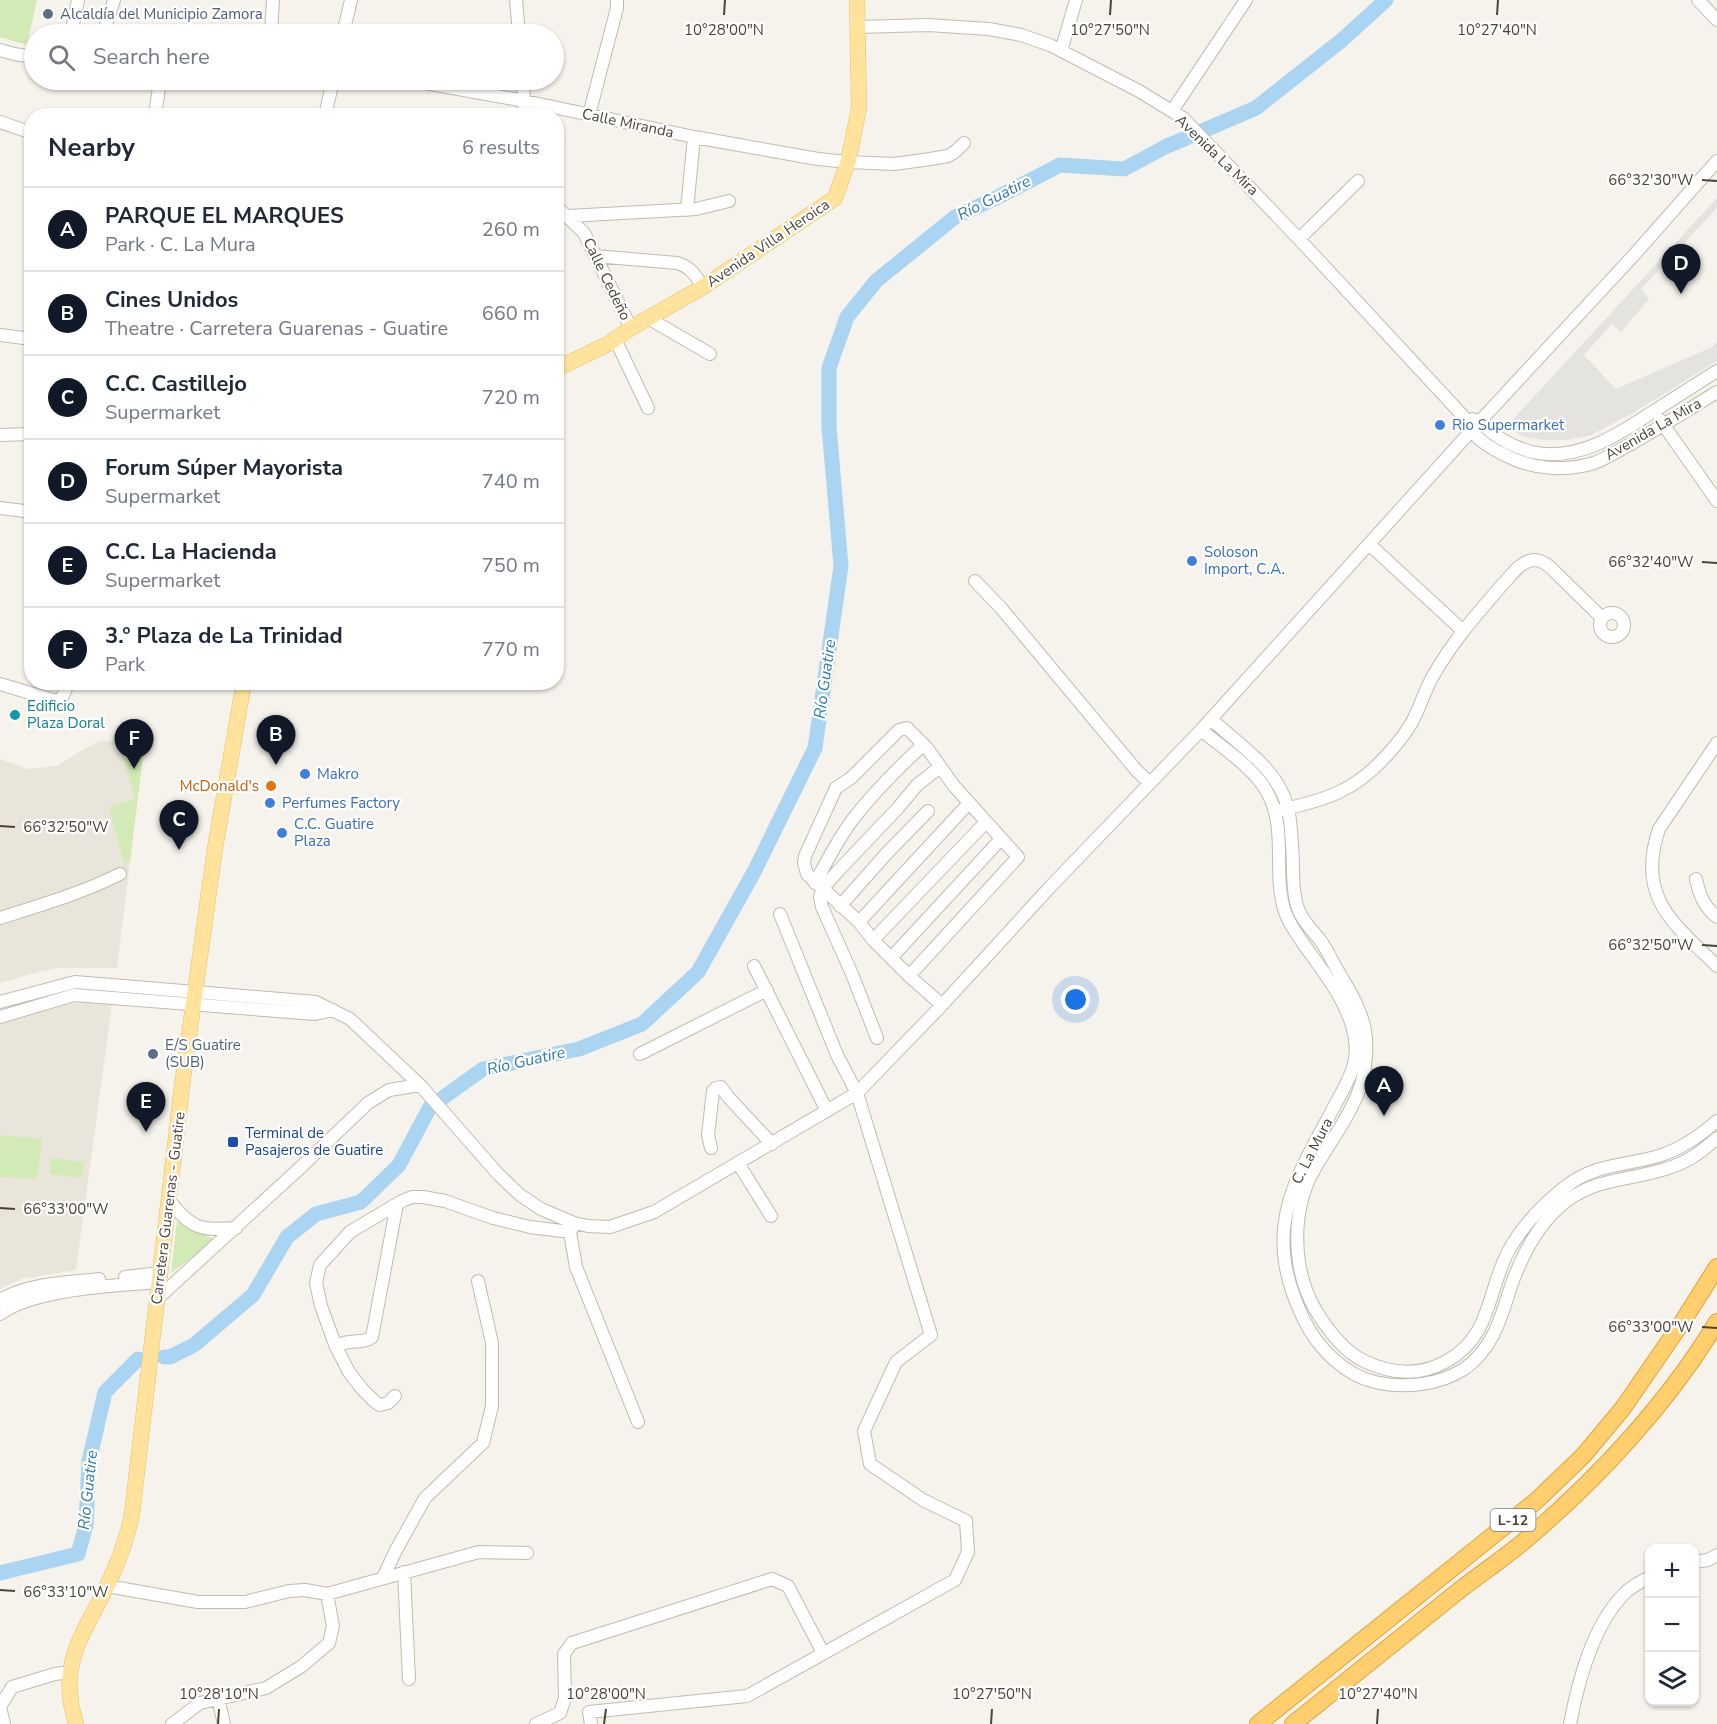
<!DOCTYPE html>
<meta charset="utf-8">
<style>
body{margin:0;font-family:"Nunito Sans",sans-serif;background:#f2f2f3;color:#1f2937}
.controls{position:absolute;right:18px;bottom:18px;display:grid;overflow:hidden;border-radius:12px;box-shadow:0 2px 4px #0004}
.controls button{width:54px;height:54px;display:grid;place-items:center;padding:0;border:0;border-bottom:2px solid #e0e1e3;background:#fff;color:#1f2937;font:30px sans-serif}
.you{position:absolute;left:1076px;top:1000px;width:21px;height:21px;margin:-15px;border:4px solid #fff;border-radius:50%;background:#1a73e8;box-shadow:0 0 0 9px #1a73e833}
.badge{display:grid;place-items:center;width:39px;height:39px;border-radius:50%;background:#111827;color:#fff;font-size:20px;font-weight:700}
.pin{position:absolute;translate:-50% -50px;filter:drop-shadow(0 2px 3px #0008)}
.pin::after{content:'';position:absolute;top:32px;width:21px;height:18px;background:inherit;clip-path:polygon(0 0,100% 0,50% 100%)}
.list{margin:0;padding:0;list-style:none}
h2{display:flex;justify-content:space-between;align-items:center;height:78px;margin:0;padding:0 24px;font-size:26px}
h2 small{font-size:20px;font-weight:400;color:#747a83}
.list li{display:grid;grid-template-columns:39px 1fr auto;gap:18px;align-items:center;box-sizing:border-box;height:84px;padding:0 24px;border-top:2px solid #e0e1e3}
.list b{display:block;font-size:22px;white-space:nowrap}
.list p{margin:0;font-size:20px;white-space:nowrap;color:#747a83}
.list em{font-size:20px;font-style:normal;color:#747a83}
.icon{flex:none;width:33px;height:33px;fill:none;stroke:currentColor;stroke-width:2;stroke-linecap:round;stroke-linejoin:round}
.map{position:relative;flex:none;width:1717px;height:1724px;overflow:hidden}
.search{position:absolute;background:#fff;box-shadow:0 2px 4px #0004;left:24px;top:24px;width:540px;height:66px;display:flex;align-items:center;gap:15px;box-sizing:border-box;padding:0 21px;border-radius:33px;color:#747a83;font-size:22px}
.panel{position:absolute;background:#fff;box-shadow:0 2px 4px #0004;left:24px;top:108px;width:540px;height:582px;border-radius:24px}
.map>svg:first-child{display:block}
.residential{fill:#eae5da}
.green{fill:#d2eab5}
.parking{fill:#e5e3e0}
.lines{fill:none;stroke-linecap:round;stroke-linejoin:round}
.river{stroke:#a9d4f2;stroke-width:15}
.minor-casing{stroke:#c2bbae;stroke-width:14}
.major-casing{stroke:#e6c16a;stroke-width:16}
.highway-casing{stroke:#e0a43c;stroke-width:18}
.minor{stroke:#fff;stroke-width:12}
.major{stroke:#ffe39c;stroke-width:15}
.highway{stroke:#ffcf6e;stroke-width:16}
.ticks{fill:none;stroke:#4b4439;stroke-width:2}
.service-dot{fill:#5c6f8a;stroke:#fff;stroke-width:2}
.shop-dot{fill:#3f7fe0;stroke:#fff;stroke-width:2}
.culture-dot{fill:#0f9aa8;stroke:#fff;stroke-width:2}
.food-dot{fill:#e8710a;stroke:#fff;stroke-width:2}
.transit-dot{fill:#1a4fb4;stroke:#fff;stroke-width:2}
.labels{text-anchor:middle;dominant-baseline:central;stroke-width:4.5;stroke-linejoin:round;paint-order:stroke}
.shield{fill:#fff;stroke:#817c74;stroke-width:1.5}
.shield-label{font-size:14px;font-weight:bold;fill:#4b4439}
.service-label{font-size:15px;fill:#4e5e75;stroke:#fff;text-anchor:start}
.street-label{font-size:15px;fill:#4b4439;stroke:#fff}
.shop-label{font-size:15px;fill:#366cbe;stroke:#fff;text-anchor:start}
.culture-label{font-size:15px;fill:#0d838f;stroke:#fff;text-anchor:start}
.food-label{font-size:15px;fill:#c56008;stroke:#fff;text-anchor:end}
.transit-label{font-size:15px;fill:#164399;stroke:#fff;text-anchor:start}
.water-label{font-size:16px;font-style:italic;fill:#2e7ab2;stroke:#fff}
.ticks-label{font-size:15px;text-anchor:middle;fill:#4b4439;stroke:#fff;stroke-width:4.5;stroke-linejoin:round;paint-order:stroke}
</style>
<div class="map">
<svg width="1717" height="1724" viewBox="0 0 1717 1724">
<rect width="100%" height="100%" fill="#f6f3ec"/>
<path class="residential" d="M145,740l-28,228h-59l-20,4 -38,11v-224l28,10 29,-3 27,-17 16,-8z
M83,1002l29,2 -36,266 -55,9 -21,10v-265l66,-19z"/>
<path class="green" d="M0,0h37l-10,45 -27,-8z
M145,740l-15,121 -6,2 -15,-56 26,-8 -17,-58z
M0,1135l42,4 -5,40 -37,-2z
M51,1158l33,4 -2,16 -33,-4z
M177,1221l39,19 -45,33z"/>
<path class="parking" d="M1717,198v10l-76,81 8,10 -28,33 -9,-8 -28,31 32,34 96,-42 5,-5v19l-84,52 -42,22 -24,5h-23l-20,-3 -18,-10z"/>
<g class="lines">
<path class="river" d="M164,1357h6l24,-12 59,-50 34,-58 29,-23 45,-12 38,-37 31,-58 53,-38 96,-20 63,-25 56,-52 56,-100 61,-124 26,-182 -12,-139v-59l18,-51 29,-36 79,-64 41,-19 64,-33 64,4 41,-22 91,-39 86,-68 44,-40
M0,1573l78,-19 8,-29 3,-64 16,-69 33,-33"/>
<defs>
<path id="minor" d="M516,0l3,34
M1698,0l19,20
M858,27l70,-2 61,4 32,6 29,10 89,46 44,27 116,121 165,178
M71,34l7,-34
M103,34l11,-34
M271,34l2,-34
M343,34l8,-34
M0,50l14,4 20,3
M1061,51l15,-51
M408,80l117,21 169,36 124,22 30,3 46,2 36,-5 18,-3 8,-5 8,-8
M523,80l2,36
M1172,111l74,-111
M589,115l28,-107v-8
M155,116l5,-36
M325,116l8,-36
M0,122l32,11
M556,206l28,27 47,95
M687,210l7,-73
M568,216l128,-7 33,-8
M1299,239l59,-58
M595,256l82,7c14,4 18,12 26,24
M648,318l62,36
M0,335l32,4
M615,339l33,69
M1473,419c8,2 11,7 18,13 12,9 26,16 41,20 45,10 84,-16 119,-39 22,-14 44,-28 66,-42
M1660,420l57,81
M1467,424c8,15 23,24 38,31 26,14 60,17 89,8 13,-5 25,-13 37,-19 29,-17 57,-34 86,-52
M0,435l32,-1
M0,508l32,4
M1369,544l93,86
M975,581l26,27 136,163 13,12
M1600 625a12 12 0 1 1 24 0a12 12 0 1 1-24 0Z
M0,684l60,18 9,-20
M1211,719c28,26 68,50 77,90 3,12 3,25 4,36 2,20 -1,48 7,66 5,12 14,20 21,29 6,8 11,18 15,26 13,22 29,46 31,72 4,57 -26,86 -52,132 -23,40 -22,99 1,139 12,20 28,42 49,52 27,13 55,15 81,1 47,-24 42,-72 64,-112 14,-25 33,-45 56,-63 30,-23 56,-21 90,-30 25,-7 43,-20 62,-36
M1201,730c22,18 53,38 66,62 21,37 5,81 18,120 5,14 14,25 22,37 19,26 44,58 48,91 4,23 -8,43 -19,63 -42,79 -76,126 -32,217 14,28 40,55 71,62 29,7 64,3 89,-13 29,-20 37,-51 47,-83 10,-28 24,-57 47,-78 34,-31 67,-26 107,-39 22,-6 35,-16 52,-31
M1717,743l-58,86c-23,68 14,94 58,137
M1280,810c46,-10 75,-19 107,-55 11,-12 23,-27 29,-41 6,-13 10,-26 17,-38 19,-34 44,-62 69,-91 9,-9 18,-24 32,-25 6,0 11,3 16,7l52,51
M1696,879c3,15 8,28 21,38
M815,883c12,-22 23,-44 38,-64 21,-27 45,-51 70,-74
M840,906l47,-53 41,-42
M0,918c41,-13 82,-25 120,-44
M859,922l110,-119
M873,940l113,-118
M891,958l110,-119
M754,966l73,145
M909,976l109,-119 -64,-71 -27,-38 -20,-20 -8,2 -48,48 -15,10 -31,68 -1,7 3,11 52,48 14,18 36,36 33,29
M0,1002l75,-20 241,20 34,17 70,66 78,89 22,21 21,14 33,14 14,3 22,1 44,-15 203,-119 85,-88 109,-119 150,-156 270,-299 163,-176 83,-94
M0,1017l74,-22 241,19 18,-4
M877,1038l-25,-64 -30,-67 -2,-10 2,-8 16,-18 60,-63 19,-23 23,-18
M640,1054l127,-64
M711,1148l-3,-13 5,-44 3,-3 5,-1 8,11 43,46
M738,1163l33,53
M169,1200c22,29 32,31 67,28
M573,1227l-3,5 6,35 62,155
M125,1277l35,-4
M157,1299l144,-132 67,-64 21,-13 31,-5
M0,1300c29,-17 66,-17 99,-21
M0,1314c33,-25 117,-29 159,-32
M336,1347c11,-9 26,-2 36,-10l25,-133
M395,1396l-7,7 -8,2 -5,-3 -13,-13 -13,-17 -13,-25 -15,-41 -5,-23 4,-18 30,-33 52,-31 10,-4h11l22,4 48,17 37,9 40,5
M1694,1562l14,-2 9,-5
M404,1572l5,107
M383,1578l12,-26 30,-54 58,-55 9,-37v-63l-14,-62
M107,1586l91,16h47l44,-11 16,-1 22,4 152,-42 48,1
M218,1698l6,26
M4,1724l-4,-17 12,-20 43,-13 15,-2
M172,1724l28,-21 66,-15 36,-22 27,-23 4,-17 -6,-32
M536,1724l24,-11 5,-15 -1,-44 8,-11 200,-64 16,7 35,67
M591,1724l-2,-12 158,-16 208,-116 13,-28 -2,-31 -43,-21 -53,-36 -6,-33 32,-69 35,-27 -74,-242 -20,-38 -57,-141
M1570,1724c8,-42 22,-97 53,-129 7,-8 17,-13 27,-18"/>
<path id="major" d="M556,369l52,-25 23,-16 72,-41 132,-89 13,-36 11,-54 -2,-108
M76,1724c-19,-61 7,-88 32,-140 11,-23 19,-45 24,-70l50,-428 33,-238 29,-166"/>
<path id="highway" d="M1258,1724l278,-223 47,-45 40,-48 60,-87 34,-54
M1293,1724c54,-44 109,-87 163,-131 24,-19 50,-36 73,-56 70,-60 140,-135 188,-215"/>
</defs>
<use href="#minor" class="minor-casing"/>
<use href="#major" class="major-casing"/>
<use href="#highway" class="highway-casing"/>
<use href="#minor" class="minor"/>
<use href="#major" class="major"/>
<use href="#highway" class="highway"/>
</g>
<path class="ticks" d="M724,15l1,-15M1110,15l1,-15M1497,15l1,-15M1702,180l15,1M1702,562l15,1M0,826l15,1M1702,945l15,1M0,1208l15,1M1702,1327l15,1M0,1590l15,1M218,1724l1,-15M604,1724l2,-15M991,1724l1,-15M1377,1724l1,-15"/>
<g class="service-dot">
<circle cx="48" cy="14" r="6"/>
<circle cx="153" cy="1054" r="6"/>
</g>
<g class="shop-dot">
<circle cx="1440" cy="425" r="6"/>
<circle cx="1192" cy="561" r="6"/>
<circle cx="305" cy="774" r="6"/>
<circle cx="270" cy="803" r="6"/>
<circle cx="282" cy="833" r="6"/>
</g>
<circle class="culture-dot" cx="15" cy="715" r="6"/>
<circle class="food-dot" cx="271" cy="786" r="6"/>
<rect class="transit-dot" x="227" y="1136" width="12" height="12" rx="3"/>
<g class="labels">
<rect class="shield" x="1490.5" y="1509" width="45" height="22" rx="4.5"/>
<g class="shield-label">
<text x="1513" y="1520">L-12</text>
</g>
<g class="service-label">
<text x="60" y="14">Alcaldía del Municipio Zamora</text>
<text x="165" y="1045">E/S Guatire<tspan x="165" dy="17">(SUB)</tspan></text>
</g>
<g class="street-label">
<text transform="translate(628 123) rotate(12)">Calle Miranda</text>
<text transform="translate(1217 155) rotate(44)">Avenida La Mira</text>
<text transform="translate(768 243) rotate(-34)">Avenida Villa Heroica</text>
<text transform="translate(607 279) rotate(64)">Calle Cedeño</text>
<text transform="translate(1653 429) rotate(-30)">Avenida La Mira</text>
<text transform="translate(1312 1151) rotate(-63)">C. La Mura</text>
<text transform="translate(168 1208) rotate(-83)">Carretera Guarenas - Guatire</text>
</g>
<g class="shop-label">
<text x="1452" y="425">Rio Supermarket</text>
<text x="1204" y="552">Soloson<tspan x="1204" dy="17">Import, C.A.</tspan></text>
<text x="317" y="774">Makro</text>
<text x="282" y="803">Perfumes Factory</text>
<text x="294" y="824">C.C. Guatire<tspan x="294" dy="17">Plaza</tspan></text>
</g>
<g class="culture-label">
<text x="27" y="706">Edificio<tspan x="27" dy="17">Plaza Doral</tspan></text>
</g>
<g class="food-label">
<text x="259" y="786">McDonald's</text>
</g>
<g class="transit-label">
<text x="245" y="1133">Terminal de<tspan x="245" dy="17">Pasajeros de Guatire</tspan></text>
</g>
<g class="water-label">
<text transform="translate(994 198) rotate(-27)">Río Guatire</text>
<text transform="translate(825 679) rotate(-82)">Río Guatire</text>
<text transform="translate(526 1061) rotate(-13)">Río Guatire</text>
<text transform="translate(88 1490) rotate(-84)">Río Guatire</text>
</g>
</g>
<g class="ticks-label">
<text x="724" y="35">10°28'00"N</text>
<text x="1110" y="35">10°27'50"N</text>
<text x="1497" y="35">10°27'40"N</text>
<text x="1651" y="185">66°32'30"W</text>
<text x="1651" y="567">66°32'40"W</text>
<text x="66" y="832">66°32'50"W</text>
<text x="1651" y="950">66°32'50"W</text>
<text x="66" y="1214">66°33'00"W</text>
<text x="1651" y="1332">66°33'00"W</text>
<text x="66" y="1597">66°33'10"W</text>
<text x="219" y="1699">10°28'10"N</text>
<text x="606" y="1699">10°28'00"N</text>
<text x="992" y="1699">10°27'50"N</text>
<text x="1378" y="1699">10°27'40"N</text>
</g>
</svg>
<div class="controls">
<button>+</button>
<button>−</button>
<button><svg class="icon" aria-label="layers" viewBox="0 0 24 24"><path d="M12 4l9 5-9 5-9-5zM3 14l9 5 9-5"/></svg></button>
</div>
<div class="you"></div>
<div class="pin badge" style="left:1384px;top:1116px">A</div>
<div class="pin badge" style="left:276px;top:765px">B</div>
<div class="pin badge" style="left:179px;top:850px">C</div>
<div class="pin badge" style="left:1681px;top:294px">D</div>
<div class="pin badge" style="left:146px;top:1132px">E</div>
<div class="pin badge" style="left:134px;top:769px">F</div>
<div class="search"><svg class="icon" aria-label="search" viewBox="0 0 24 24"><circle cx="10" cy="10" r="6"/><path d="M15 15l6 6"/></svg>Search here</div>
<section class="panel">
<h2>Nearby<small>6 results</small></h2>
<ul class="list">
<li><span class="badge">A</span><div><b>PARQUE EL MARQUES</b><p>Park · C. La Mura</p></div><em>260 m</em></li>
<li><span class="badge">B</span><div><b>Cines Unidos</b><p>Theatre · Carretera Guarenas - Guatire</p></div><em>660 m</em></li>
<li><span class="badge">C</span><div><b>C.C. Castillejo</b><p>Supermarket</p></div><em>720 m</em></li>
<li><span class="badge">D</span><div><b>Forum Súper Mayorista</b><p>Supermarket</p></div><em>740 m</em></li>
<li><span class="badge">E</span><div><b>C.C. La Hacienda</b><p>Supermarket</p></div><em>750 m</em></li>
<li><span class="badge">F</span><div><b>3.° Plaza de La Trinidad</b><p>Park</p></div><em>770 m</em></li>
</ul>
</section>
</div>
